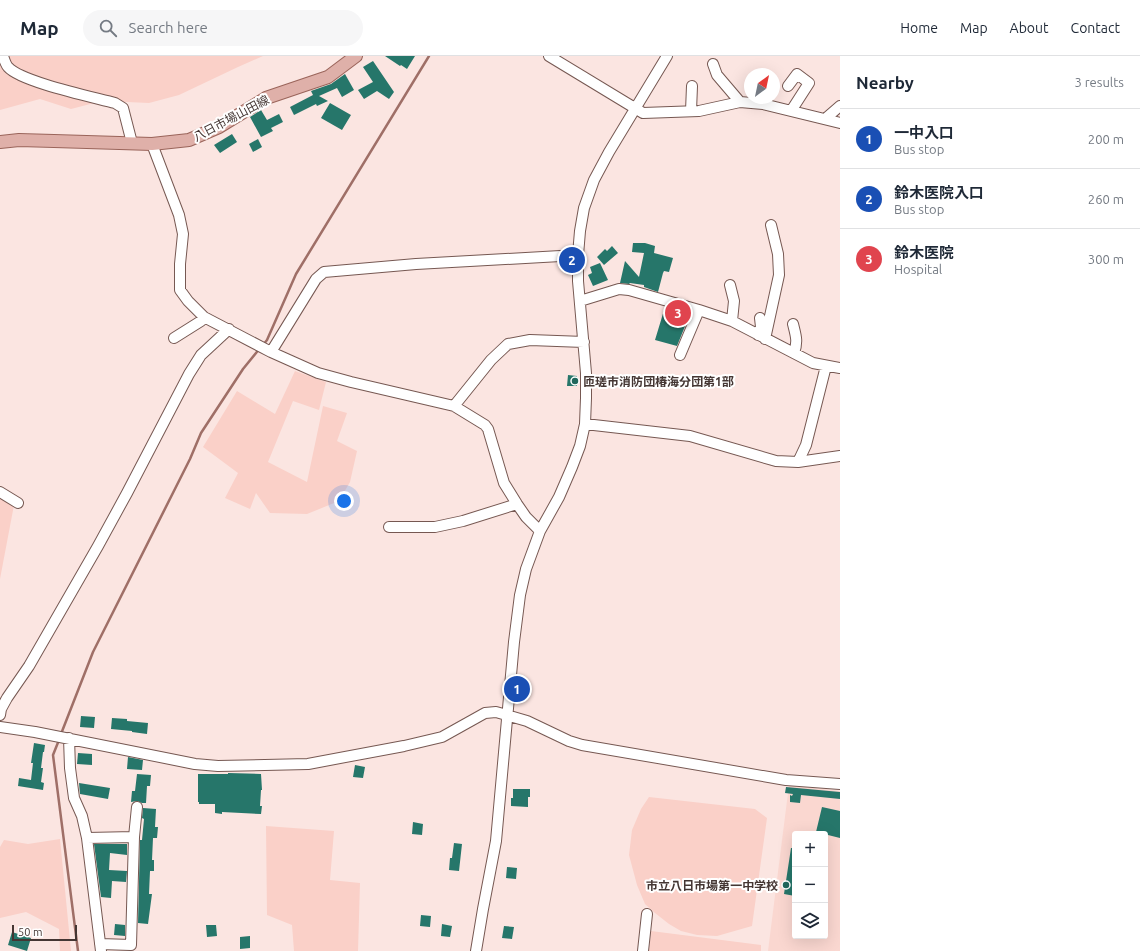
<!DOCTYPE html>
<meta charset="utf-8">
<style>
body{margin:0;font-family:Ubuntu,"Noto Sans JP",sans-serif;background:#f6f6f7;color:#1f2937}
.controls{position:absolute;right:12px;bottom:12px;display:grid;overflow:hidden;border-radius:4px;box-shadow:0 4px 16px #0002}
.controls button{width:36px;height:36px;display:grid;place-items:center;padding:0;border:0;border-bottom:1px solid #e0e1e3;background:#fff;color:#1f2937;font:20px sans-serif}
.compass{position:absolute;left:744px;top:12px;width:36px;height:36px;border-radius:50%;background:#fff;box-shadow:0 4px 16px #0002;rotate:33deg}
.scale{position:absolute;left:12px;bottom:10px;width:65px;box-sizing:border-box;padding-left:4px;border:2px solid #443633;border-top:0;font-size:11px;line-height:14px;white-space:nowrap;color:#443633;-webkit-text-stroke:3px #fff;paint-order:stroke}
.you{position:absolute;left:344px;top:445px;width:14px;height:14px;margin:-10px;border:3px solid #fff;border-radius:50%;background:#1a73e8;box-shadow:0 0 0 6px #1a73e833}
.badge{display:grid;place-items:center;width:26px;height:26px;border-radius:50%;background:#0b8043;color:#fff;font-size:13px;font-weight:700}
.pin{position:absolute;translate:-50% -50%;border:2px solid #fff;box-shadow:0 1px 4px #0006}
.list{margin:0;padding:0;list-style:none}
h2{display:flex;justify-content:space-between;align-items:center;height:52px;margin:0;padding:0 16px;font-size:17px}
h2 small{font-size:13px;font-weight:400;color:#747a83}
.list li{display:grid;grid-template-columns:26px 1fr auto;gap:12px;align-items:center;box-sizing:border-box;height:60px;padding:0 16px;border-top:1px solid #e0e1e3}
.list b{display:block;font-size:15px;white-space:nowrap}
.list p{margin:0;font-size:13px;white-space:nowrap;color:#747a83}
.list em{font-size:13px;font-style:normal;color:#747a83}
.icon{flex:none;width:22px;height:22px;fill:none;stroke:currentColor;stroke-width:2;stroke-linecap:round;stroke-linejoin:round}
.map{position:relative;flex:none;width:840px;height:895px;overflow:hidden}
header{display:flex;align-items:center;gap:24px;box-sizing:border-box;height:56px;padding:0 20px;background:#fff;border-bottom:1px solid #e0e1e3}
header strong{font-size:19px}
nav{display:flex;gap:22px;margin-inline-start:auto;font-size:14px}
.search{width:280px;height:36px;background:#f6f6f7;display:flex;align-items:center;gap:10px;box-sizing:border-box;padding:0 14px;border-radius:22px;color:#747a83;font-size:15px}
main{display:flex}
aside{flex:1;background:#fff}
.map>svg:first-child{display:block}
.built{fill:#fad7d0;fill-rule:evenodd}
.green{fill:#fad0c8}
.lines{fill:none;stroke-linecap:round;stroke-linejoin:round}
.stream{stroke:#9f6f67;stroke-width:2.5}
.building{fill:#26766a}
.minor-casing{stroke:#765852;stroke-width:12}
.major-casing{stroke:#9a645a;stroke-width:14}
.minor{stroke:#fff;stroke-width:10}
.major{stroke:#dfb0a9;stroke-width:12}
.poi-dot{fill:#20675c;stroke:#fff;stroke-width:1.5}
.labels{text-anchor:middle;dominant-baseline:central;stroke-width:4;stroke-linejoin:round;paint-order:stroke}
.street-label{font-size:12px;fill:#443633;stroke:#fff}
.poi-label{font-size:12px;font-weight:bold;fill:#443633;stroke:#fff;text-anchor:start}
</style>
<header>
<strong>Map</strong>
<div class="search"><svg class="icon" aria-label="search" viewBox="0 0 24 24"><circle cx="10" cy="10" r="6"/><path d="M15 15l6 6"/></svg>Search here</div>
<nav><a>Home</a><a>Map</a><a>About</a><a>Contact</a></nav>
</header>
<main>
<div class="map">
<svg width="840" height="895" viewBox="0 0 840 895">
<rect width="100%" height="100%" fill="#fbe5e1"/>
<path class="built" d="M789,729l51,6v160h-72zM795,778h30v102h-30z"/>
<path class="green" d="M0,0h263l-25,11 -59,28 -30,8 -22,-1h-29l-27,7 -31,-10 -40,11z
M295,315l31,11 -7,28 -26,-9 -25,61 39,20 16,-76 24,7 -10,28 20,10 -7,31 -11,19 -32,13 -37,-1 -14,-20 -6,16 -25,-11 13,-25 -35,-26 34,-56 38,23z
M0,440l14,9 -14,74z
M649,741l106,12 12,9 -15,108 -35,10 -20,-1 -16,-4 -12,-7 -14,-11 -10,-9 -8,-19 -8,-30 3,-25 9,-21z
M266,770l68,5 -4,49 30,3 -2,68h-64l-2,-26 -25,-10z
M60,783l11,112h-11l-1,-22 -33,-17 -26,6v-71l4,-7 24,4z
M651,875l110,14v6h-112z"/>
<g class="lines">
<path class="stream" d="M263,289l4,-5 29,-66 133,-218
M61,678l32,-82 97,-193 11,-26 42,-64 17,-21
M59,684l-6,15 25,196"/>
</g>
<path class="building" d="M385,0h30l-8,13 -6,-4 -1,1z
M373,5l21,31 -5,7 -12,-8 -13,8 -6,-9 15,-8 -10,-15z
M345,18l9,16 -12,7 -5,-9 -18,8 9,5 -11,5 -1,-2 -22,11 -4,-8 23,-12 -2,-4 20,-7z
M330,47l21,12 -9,15 -21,-12z
M261,54l6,10 12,-6 4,8 -12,6 2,3 -12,6 -11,-20z
M232,78l5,8 -17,11 -6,-8z
M258,83l4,8 -9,5 -4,-8z
M633,187h12l10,3 -1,7 19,5 -4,14 -5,-1 -1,2 -5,19 -14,-5v-2l-14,-2 -1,1 -9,-1 5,-22 14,16 5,-24 -12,-1z
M612,190l6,7 -14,12 -7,-8 8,-8 2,2z
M600,207l8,17 -15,6 -5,-11 4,-2 -2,-6z
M665,251l25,7 -13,32 -22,-6z
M568,319l9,1v10h-10z
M81,660l14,1 -1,11 -14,-1z
M112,662l15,1v2l21,2 -1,11 -15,-2v-1l-21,-2z
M34,687l11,2 -1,7h-1l-2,16h2l-2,14 3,1 -1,7 -25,-4 1,-8 12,2 2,-17h-2z
M78,697l14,1v11l-15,-1z
M128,701l15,3 -1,10 -15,-1z
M355,709l10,2 -2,11 -10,-1z
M228,717l33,1 1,16h-1l-1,16h2l-1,8 -39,-2v2l-7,-1v-9h-16v-2h-1v-28h30z
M137,718l14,1 -1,11h-3l-1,17h-4l-5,-2 -6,1 1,-11h3z
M79,727l31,5 -2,11 -28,-5z
M786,731l54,5v7l-39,-4 -1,8 -10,-1v-7l2,1 1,-2 -8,-1z
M513,733h17v8h-2v10l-17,-1v-8h2z
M822,751l18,4v27l-24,-6z
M143,752l13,1 -1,18h3l-1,11h-4l-1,22h2v11h-4l-1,23h3l-4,30 -10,-1 2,-83h2l2,-21 -2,-1z
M413,766l10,2 -1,11 -10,-1z
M454,787l8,1 -3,27 -10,-1 1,-12h2z
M94,788h33v11l-17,-2 -1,17 18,1 -1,11 -14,-1 -1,17 -10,-1z
M791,792h4v48l-11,-2z
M507,811l10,1 -1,11 -10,-1z
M421,859l10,1 -1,11 -10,-1z
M115,868l10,1v11l-11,-1z
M442,868l10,2 -2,11 -9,-1z
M206,869h10l1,11 -10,1z
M504,870l10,1 -2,12 -10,-1z
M12,876l19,6 -4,13 -19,-6z
M250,880v12l-10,1v-12z"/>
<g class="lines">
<defs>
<path id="minor" d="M3,0c1,3 3,9 5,11 13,15 85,30 107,36l8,5 9,35
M549,0l94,57 56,-2 41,-9 23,2 77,19
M713,8l4,11 23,27
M788,30l9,-12 12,9 -18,28
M691,55l1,-25
M825,63l15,-13
M152,88l27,71 4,19 -3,30v26l8,11 16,16 67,35 47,21 33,9 103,24 31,19 3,4 16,54 13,21 9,13 14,14
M730,229l4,16 -2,20
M580,245l39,-12 10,1 70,20 33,11 81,42 27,5
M793,268c3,12 5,17 1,29
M758,279l3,-8 -1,-9
M174,282l27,-17 3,-4
M765,283l14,-64 -1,-21 -7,-29
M271,296l45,-73 8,-7 92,-8 162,-9
M680,299l19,-45
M454,350l37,-46 17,-16 22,-4 54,2
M585,368l105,12 86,25 22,1 42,-6
M798,406l8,-17 20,-79
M0,436l18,11
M389,471h46l28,-6 54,-17
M0,659l1,-6 6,-11 22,-32 69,-120 29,-53 62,-119 12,-19 28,-26
M0,671l35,5 160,32 23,2 90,-2 96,-18 38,-9 43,-24 11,-1 31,9 42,20 13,4 204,35 54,4
M69,682l1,30 4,30 8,18 5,22 14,113
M87,782l47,-1
M100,888l31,1 3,-108 3,-30
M476,895l7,-42 13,-68 18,-199 6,-47 6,-26 14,-38 19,-34 13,-30 8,-21 5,-22 1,-26v-25l-8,-92v-26l2,-24 4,-23 10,-28 15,-28 58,-96
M643,895l4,-37"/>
<path id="major" d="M0,86l19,-2 35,1 98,3 37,-4 30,-13 47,-29 62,-21 28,-21"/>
</defs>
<use href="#minor" class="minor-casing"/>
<use href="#major" class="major-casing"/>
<use href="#minor" class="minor"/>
<use href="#major" class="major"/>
</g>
<g class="poi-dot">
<circle cx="575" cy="325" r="4"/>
<circle cx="786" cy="829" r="4"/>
</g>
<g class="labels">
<g class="street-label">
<text transform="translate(231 62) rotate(-28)">八日市場山田線</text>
</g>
<g class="poi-label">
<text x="583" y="325">匝瑳市消防団椿海分団第1部</text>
<text x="778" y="829" text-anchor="end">市立八日市場第一中学校</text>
</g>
</g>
</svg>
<div class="controls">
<button>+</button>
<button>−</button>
<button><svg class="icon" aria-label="layers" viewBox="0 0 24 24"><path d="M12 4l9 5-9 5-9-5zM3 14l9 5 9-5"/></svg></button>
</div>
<svg class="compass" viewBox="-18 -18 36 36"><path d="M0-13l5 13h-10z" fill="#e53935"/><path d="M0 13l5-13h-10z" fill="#747a83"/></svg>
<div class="scale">50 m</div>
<div class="you"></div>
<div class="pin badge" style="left:517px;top:633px;background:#1a4fb4">1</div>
<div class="pin badge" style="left:572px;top:204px;background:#1a4fb4">2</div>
<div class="pin badge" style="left:678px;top:257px;background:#e0444e">3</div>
</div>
<aside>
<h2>Nearby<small>3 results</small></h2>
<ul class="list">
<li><span class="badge" style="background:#1a4fb4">1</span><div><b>一中入口</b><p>Bus stop</p></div><em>200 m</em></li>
<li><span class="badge" style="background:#1a4fb4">2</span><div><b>鈴木医院入口</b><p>Bus stop</p></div><em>260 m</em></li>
<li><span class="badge" style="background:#e0444e">3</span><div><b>鈴木医院</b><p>Hospital</p></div><em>300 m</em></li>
</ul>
</aside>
</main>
